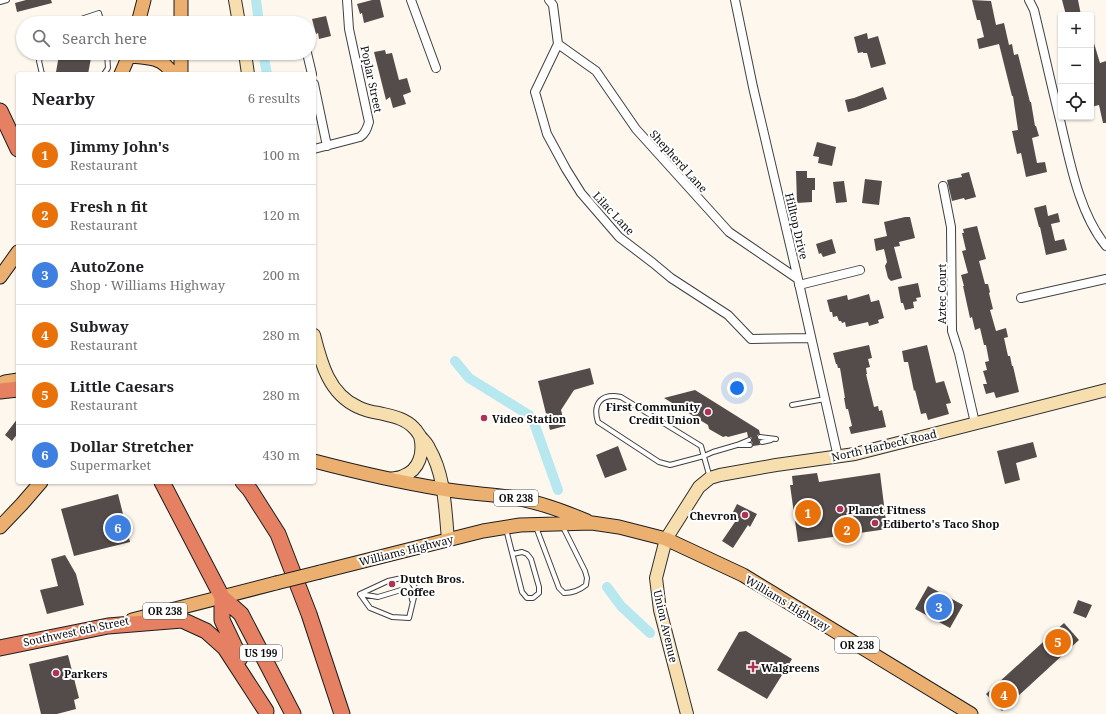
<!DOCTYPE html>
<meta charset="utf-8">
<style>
body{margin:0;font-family:"Noto Serif",serif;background:#f6f6f6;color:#202124}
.controls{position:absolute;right:12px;top:12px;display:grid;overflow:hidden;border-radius:4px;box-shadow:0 1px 3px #0004}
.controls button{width:36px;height:36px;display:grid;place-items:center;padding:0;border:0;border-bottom:1px solid #e0e0e0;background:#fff;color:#202124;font:20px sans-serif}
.you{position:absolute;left:737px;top:388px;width:14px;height:14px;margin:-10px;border:3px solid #fff;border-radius:50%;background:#1a73e8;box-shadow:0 0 0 6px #1a73e833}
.badge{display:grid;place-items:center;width:26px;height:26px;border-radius:50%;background:#0f766e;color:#fff;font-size:13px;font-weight:700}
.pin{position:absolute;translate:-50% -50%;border:2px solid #fff;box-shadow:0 1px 4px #0006}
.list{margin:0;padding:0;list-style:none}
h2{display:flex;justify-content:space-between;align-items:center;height:52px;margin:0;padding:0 16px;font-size:17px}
h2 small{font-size:13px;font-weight:400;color:#757577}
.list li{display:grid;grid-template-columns:26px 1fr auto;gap:12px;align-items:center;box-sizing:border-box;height:60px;padding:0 16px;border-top:1px solid #e0e0e0}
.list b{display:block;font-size:15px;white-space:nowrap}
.list p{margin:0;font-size:13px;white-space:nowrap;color:#757577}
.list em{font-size:13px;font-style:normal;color:#757577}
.icon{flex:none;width:22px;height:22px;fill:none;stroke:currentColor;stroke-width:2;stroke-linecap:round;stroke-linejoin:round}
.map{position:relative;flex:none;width:1106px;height:714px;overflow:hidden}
.search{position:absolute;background:#fff;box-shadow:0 1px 3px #0004;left:16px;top:16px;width:300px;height:44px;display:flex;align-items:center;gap:10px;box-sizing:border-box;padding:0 14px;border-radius:22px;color:#757577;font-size:15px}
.panel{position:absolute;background:#fff;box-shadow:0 1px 3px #0004;left:16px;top:72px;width:300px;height:412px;border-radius:4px}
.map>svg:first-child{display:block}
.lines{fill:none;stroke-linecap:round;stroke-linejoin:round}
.canal{stroke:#b7e8f0;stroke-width:10}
.building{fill:#544c4a}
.lane-casing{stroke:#404040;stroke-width:6}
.street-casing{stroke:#404040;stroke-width:10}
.secondary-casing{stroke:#2f2f2f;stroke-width:14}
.primary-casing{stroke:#1e1e1e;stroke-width:15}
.highway-casing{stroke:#1e1e1e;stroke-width:17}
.lane{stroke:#fff;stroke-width:4}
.street{stroke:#fff;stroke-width:8}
.secondary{stroke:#f7deaf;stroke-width:12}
.primary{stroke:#ebb070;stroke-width:13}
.highway{stroke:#e68063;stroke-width:15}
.primary-bridge-casing{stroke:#1e1e1e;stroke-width:15;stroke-linecap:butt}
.primary-bridge{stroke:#ebb070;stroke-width:13}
.poi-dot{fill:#af3255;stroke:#fff;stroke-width:1.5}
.labels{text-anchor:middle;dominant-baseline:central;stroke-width:4;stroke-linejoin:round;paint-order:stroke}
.shield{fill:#fff;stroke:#565656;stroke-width:1}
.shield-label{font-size:10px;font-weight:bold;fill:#0d0d0d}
.street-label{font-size:11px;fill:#0d0d0d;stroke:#fff}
.poi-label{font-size:11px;font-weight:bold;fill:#0d0d0d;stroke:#fff;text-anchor:start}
</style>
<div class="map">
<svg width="1106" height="714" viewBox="0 0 1106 714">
<rect width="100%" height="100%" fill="#fdf7ee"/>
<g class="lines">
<path class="canal" d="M256,0l3,23
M263,53l4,21
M455,361l14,17 60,37 4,5 25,70
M607,587l14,19 29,27"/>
</g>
<path class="building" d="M26,0h25l1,3 -35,9 -2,-9z
M372,0h8l4,17 -20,6 -2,-10 -2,1 -3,-10z
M972,0l19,1 5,24 8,-2 5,22 3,-1 2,11 4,-1 12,48h1l4,24h1l3,10 -7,2 5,25 8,-1 2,10 -21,5 -5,-24 -4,1 -5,-23 6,-1 -5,-34h-1l-13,-52 -20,5 -2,-10 7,-2 -4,-17h-3z
M1062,0h16l3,15h-15z
M326,16l5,20 -12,3 -1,-6 -2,1 -4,-15z
M867,33l1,6 10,-3 8,28 -15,4 -4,-15h-4v-1l-5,1 -4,-16z
M1091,40h2l7,23 6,-2v62h-3l-4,-18 -8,2z
M385,50l1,4 6,-1 7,27 8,-2 4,14 -8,3 3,9 -13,4 -3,-11 -4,3 -12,-48z
M71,53h21l-4,21h-21l-11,-2 3,-17 11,3z
M883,87l4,12 -27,10 -12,3 -3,-12 9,-2z
M817,142l19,5 -4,19 -14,-3 1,-6 -6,-1z
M796,171h11v7h8v12h-3v12l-15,1z
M969,172l7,25 -11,3 -1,-2 -12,3 -5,-21 15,-3 -1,-3z
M865,179l17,2 -3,24 -17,-2z
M844,181l3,21 -11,1 -3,-21z
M1046,205l2,11 10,-3 2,9 -9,2 4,17 9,-2 3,11 -21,5 -6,-28h-1l-5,-19z
M905,217h5l5,21 -16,4 1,4 -6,1 8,31 -11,3 -3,-3 -3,-12 2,-4 -3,-13 -8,2 -2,-12 13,-3 -3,-14z
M977,226l9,33 -7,2 6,23h3l2,8 -1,1 4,16 -3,1 6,21 10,-3 2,9 -4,1 4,18h2l2,10h1l6,26 -23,6 -2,-6 -8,2 -3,-10h4l-4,-13 4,-1 -2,-8 4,-1 -3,-16h-2l-4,-17 -5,2 -3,-13 -2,1 -7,-32h1l-3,-11 7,-2 -6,-22 4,-1 -4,-17h2l-1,-4z
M832,239l4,14 -13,4 -2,-4 -2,1 -3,-10z
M918,283l3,14 -5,1 1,3 -4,1 1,6 -9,2 -2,-7h-2l-3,-16z
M869,294l2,8 8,-2 5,18 -6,2 1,3 -10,3 -1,-4 -22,5 -1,-5 -3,1 -1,-2h-2l-2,-5 -4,1 -1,-5h-2l-3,-12 20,-5 1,5z
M869,345l3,13 -4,1 2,8 -4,1 1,6h-1l8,33 4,-1 1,5 3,-1 4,17 -35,7 -2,-7 3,-1 -4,-17h-2l-2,-11h1l-5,-30h-2l-1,-4h-1l-3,-11z
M927,345l9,38 8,-2 7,22 -5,1 3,10 -21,6 -2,-7 -5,1 -6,-24 -1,1 -6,-29h-4l-2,-11z
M590,368l4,16 -20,6 -13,20 4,16 -15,4 -12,-49z
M695,390l64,40 1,4 -3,1v2l2,3v2l1,3 -7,1v-2l-1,-2v-3l-1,-2h-3l-1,-5 -19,5 -2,-1 -3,1 -14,-8 -1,-4 -44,-27z
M18,418v15l-6,8 -7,-6z
M1033,442l4,15 -21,6 4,17 -15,4 -8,-33z
M618,446l9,24 -22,8 -9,-23z
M817,473l2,9 61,-9 7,56 -89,13 -8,-57h3l-1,-9z
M118,494l12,48 -56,14 -13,-47z
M737,504l20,10 -7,13 -2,-2 -15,23 -11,-7 15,-22 -6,-3z
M65,555l11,19 8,31 -37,9 -7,-24 18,-4 -7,-27z
M928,586l35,19 -13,23 -35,-19z
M1078,600l14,5 -6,13 -13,-5z
M1064,623l15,17 -77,71 -16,-17z
M746,631l46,28 -25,40 -50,-29 22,-38z
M68,655l11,43 -5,2 2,9 -19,5h-16l-12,-50z"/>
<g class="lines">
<defs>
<path id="lane" d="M0,2l7,-2
M69,23l30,-10 3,10
M42,53l-3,8 3,13
M104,74l4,-6 -1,-15
M792,405l33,-6
M760,437l16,2
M762,442l9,-2
M739,445h11
M710,478l-9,-32 -80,-49c-19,-4 -29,6 -23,25l61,40 11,3 34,-9 9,-4 24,-7 12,-5
M536,527l23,61 5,5c8,0 16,-3 22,-8l1,-7 -2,-7 -22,-44
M506,529l16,63 5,6h6l6,-5v-6l-8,-28 -4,-5 -5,-2 -9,2
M402,578l8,2 6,9 -7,29 -17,-1 -22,-9 -10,-14 28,-13z
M360,594l18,3 23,-7 10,3 1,7"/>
<path id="street" d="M411,0l25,68
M549,0l4,5 5,39 -23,48 12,42 19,35 15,24 38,44 34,26 18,15 57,37 23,24 60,-1
M735,0l18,87 45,192 40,178
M1029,0l5,10c9,37 17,74 26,110 10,42 19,93 46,126
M558,44l38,27 40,58 93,103 69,47
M307,53l5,21
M314,84l13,62
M314,149l46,-12c6,-4 7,-9 9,-15l-20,-93 -2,-29
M943,186l8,41 1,104 7,22 16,70
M799,285l61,-15
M1021,298l85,-19"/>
<path id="secondary" d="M235,0l4,23
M245,53l3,21
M314,335c7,28 15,59 44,72 6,3 14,5 21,6 12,3 26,5 35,15 3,3 4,5 6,8 3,4 7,7 9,12 16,27 16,61 19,91
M390,479c5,-1 9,-1 13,-3 17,-6 21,-24 17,-40
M687,714l-27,-104 -4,-32 10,-39 33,-52 11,-9 10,-3 56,-10 79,-11 251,-64"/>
<path id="primary" d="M181,0v23
M138,23l6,-23
M129,56c17,1 35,1 43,18
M121,74l9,-21
M181,74v-21
M0,277l18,-25
M0,384l5,-2 13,-2
M314,461c42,11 85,21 128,28 22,4 44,5 67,8 27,4 52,13 78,24
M0,527l22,-23 19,-22
M320,572l163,-41 37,-6 72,-2 27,4 47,12 77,36 228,139
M132,620l144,-37"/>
<path id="highway" d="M0,111l18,38
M0,391l18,-2
M162,482l60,115 19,17 52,100
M243,482l7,8 28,44 31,80 33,100
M222,597v23l18,38
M0,648l108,-22 74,-6 24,11 19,17 41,63"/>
</defs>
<use href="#lane" class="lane-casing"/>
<use href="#street" class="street-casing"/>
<use href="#secondary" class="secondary-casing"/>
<use href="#primary" class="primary-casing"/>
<use href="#highway" class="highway-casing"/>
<use href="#lane" class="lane"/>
<use href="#street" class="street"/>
<use href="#secondary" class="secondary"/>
<use href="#primary" class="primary"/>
<use href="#highway" class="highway"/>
<defs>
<path id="primary-bridge" d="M276,583l44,-11"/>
</defs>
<use href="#primary-bridge" class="primary-bridge-casing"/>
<use href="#primary-bridge" class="primary-bridge"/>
</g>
<g class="poi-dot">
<circle cx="708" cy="412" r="4"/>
<circle cx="484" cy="418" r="4"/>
<circle cx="840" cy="509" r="4"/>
<circle cx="745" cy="515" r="4"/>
<circle cx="875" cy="523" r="4"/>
<circle cx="392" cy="584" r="4"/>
<path d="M751 661h4v4h4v4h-4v4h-4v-4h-4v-4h4z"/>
<circle cx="56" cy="673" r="4"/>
</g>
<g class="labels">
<g class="shield">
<rect x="494" y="490" width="44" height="16" rx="3"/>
<rect x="143" y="603" width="44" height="16" rx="3"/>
<rect x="835" y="637" width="44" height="16" rx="3"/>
<rect x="240" y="645" width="42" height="16" rx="3"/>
</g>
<g class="shield-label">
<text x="516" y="498">OR 238</text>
<text x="165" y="611">OR 238</text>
<text x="857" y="645">OR 238</text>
<text x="261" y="653">US 199</text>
</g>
<g class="street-label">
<text transform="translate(372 79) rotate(78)">Poplar Street</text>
<text transform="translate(679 161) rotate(48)">Shepherd Lane</text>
<text transform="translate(614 213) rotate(47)">Lilac Lane</text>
<text transform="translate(797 226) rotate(77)">Hilltop Drive</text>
<text transform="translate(941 294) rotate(-90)">Aztec Court</text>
<text transform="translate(884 445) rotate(-13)">North Harbeck Road</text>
<text transform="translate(406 550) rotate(-14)">Williams Highway</text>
<text transform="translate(788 603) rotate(31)">Williams Highway</text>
<text transform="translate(666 626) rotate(77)">Union Avenue</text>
<text transform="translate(76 631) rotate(-12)">Southwest 6th Street</text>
</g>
<g class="poi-label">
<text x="700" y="406" text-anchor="end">First Community<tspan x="700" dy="13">Credit Union</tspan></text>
<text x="492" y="418">Video Station</text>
<text x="848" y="509">Planet Fitness</text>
<text x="737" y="515" text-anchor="end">Chevron</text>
<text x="883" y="523">Ediberto's Taco Shop</text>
<text x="400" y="578">Dutch Bros.<tspan x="400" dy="13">Coffee</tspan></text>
<text x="761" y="667">Walgreens</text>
<text x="64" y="673">Parkers</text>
</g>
</g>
</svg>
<div class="controls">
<button>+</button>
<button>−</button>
<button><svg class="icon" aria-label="locate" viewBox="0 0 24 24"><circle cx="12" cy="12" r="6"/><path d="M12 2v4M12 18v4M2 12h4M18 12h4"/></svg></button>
</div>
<div class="you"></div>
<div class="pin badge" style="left:808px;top:513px;background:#e8710a">1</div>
<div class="pin badge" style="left:847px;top:530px;background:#e8710a">2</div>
<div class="pin badge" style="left:939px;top:607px;background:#3f7fe0">3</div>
<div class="pin badge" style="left:1004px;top:695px;background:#e8710a">4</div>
<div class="pin badge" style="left:1058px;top:642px;background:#e8710a">5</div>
<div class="pin badge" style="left:118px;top:528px;background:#3f7fe0">6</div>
<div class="search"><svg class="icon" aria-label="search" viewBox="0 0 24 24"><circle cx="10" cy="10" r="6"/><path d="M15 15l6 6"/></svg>Search here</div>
<section class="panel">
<h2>Nearby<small>6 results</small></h2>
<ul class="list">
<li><span class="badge" style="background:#e8710a">1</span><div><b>Jimmy John's</b><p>Restaurant</p></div><em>100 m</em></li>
<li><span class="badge" style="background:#e8710a">2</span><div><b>Fresh n fit</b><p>Restaurant</p></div><em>120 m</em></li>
<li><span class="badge" style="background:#3f7fe0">3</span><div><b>AutoZone</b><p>Shop · Williams Highway</p></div><em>200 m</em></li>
<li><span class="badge" style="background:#e8710a">4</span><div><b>Subway</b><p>Restaurant</p></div><em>280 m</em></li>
<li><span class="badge" style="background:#e8710a">5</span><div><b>Little Caesars</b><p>Restaurant</p></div><em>280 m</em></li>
<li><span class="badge" style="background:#3f7fe0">6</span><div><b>Dollar Stretcher</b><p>Supermarket</p></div><em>430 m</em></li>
</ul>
</section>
</div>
